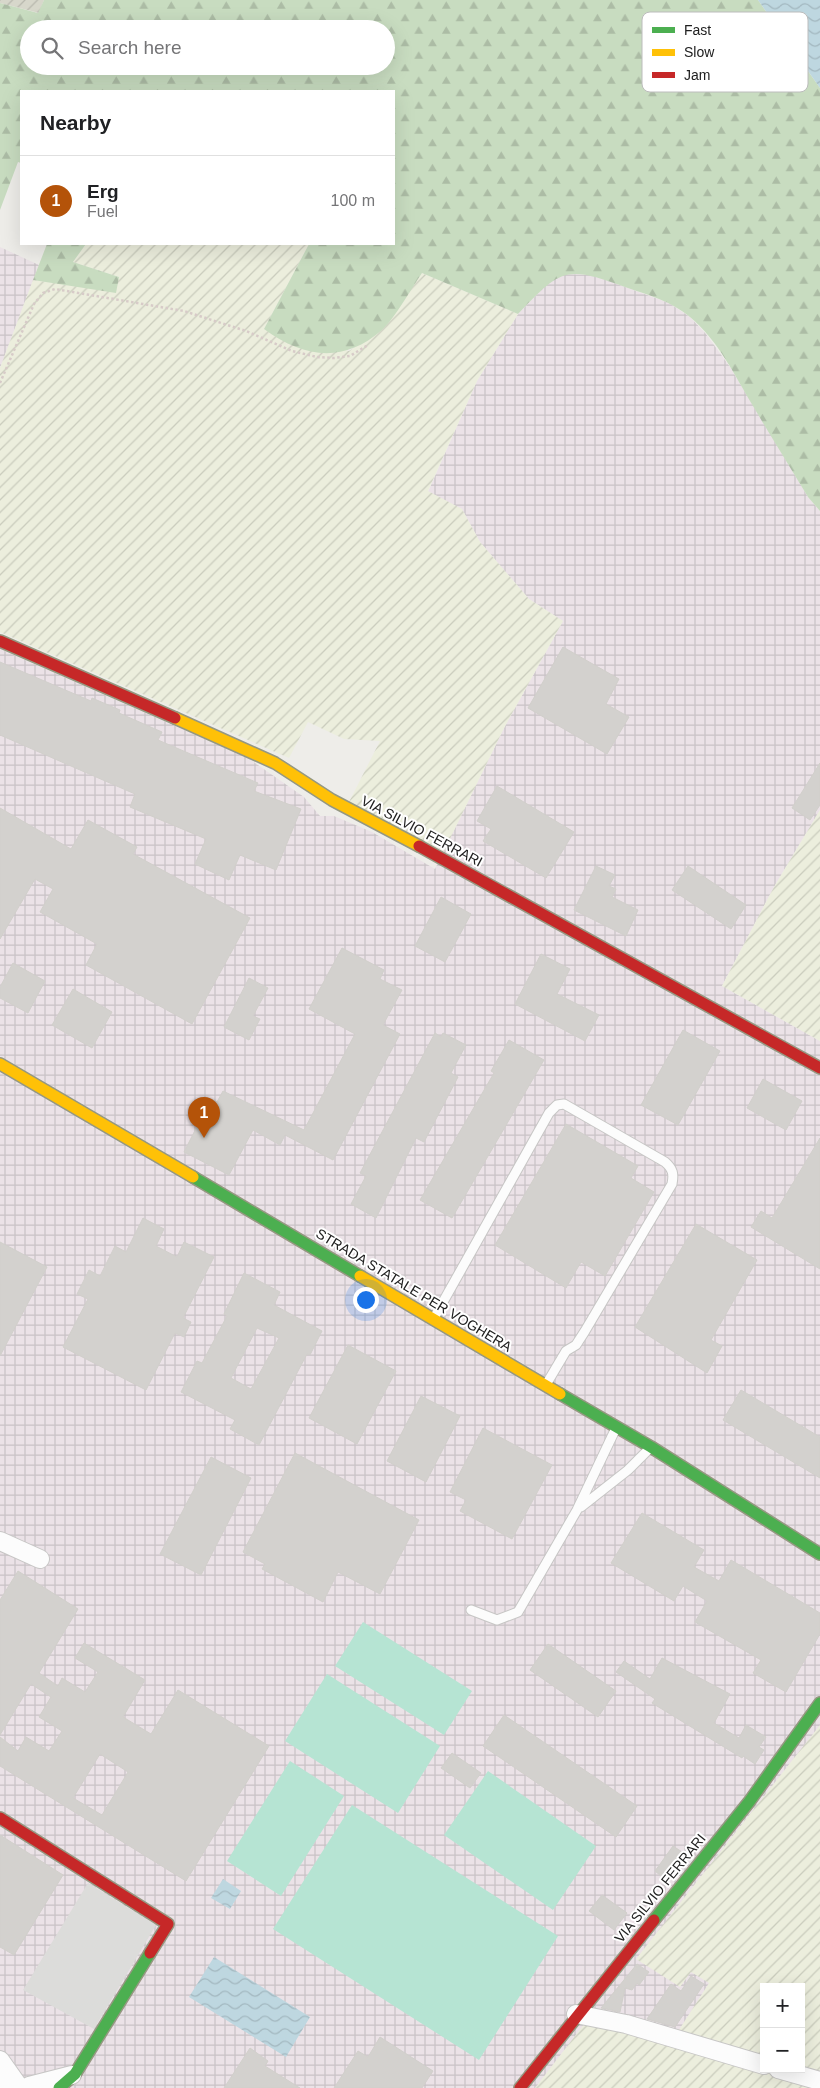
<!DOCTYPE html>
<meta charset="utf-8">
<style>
body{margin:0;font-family:Helvetica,sans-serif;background:#f2f2f2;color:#202124}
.controls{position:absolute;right:15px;bottom:15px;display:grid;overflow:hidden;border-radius:0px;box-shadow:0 5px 20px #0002}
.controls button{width:45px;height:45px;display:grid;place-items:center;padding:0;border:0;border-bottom:1px solid #e0e0e0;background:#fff;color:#202124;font:25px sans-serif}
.you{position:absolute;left:365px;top:1299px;width:18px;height:18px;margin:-12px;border:4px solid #fff;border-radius:50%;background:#1a73e8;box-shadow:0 0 0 8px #1a73e833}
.badge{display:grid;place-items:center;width:32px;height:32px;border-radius:50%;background:#b45309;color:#fff;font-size:16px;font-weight:700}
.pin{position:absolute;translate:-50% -41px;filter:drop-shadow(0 1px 2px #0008)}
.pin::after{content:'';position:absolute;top:26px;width:18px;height:15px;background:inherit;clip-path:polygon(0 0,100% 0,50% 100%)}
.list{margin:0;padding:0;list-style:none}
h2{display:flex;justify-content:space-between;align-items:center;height:65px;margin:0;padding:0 20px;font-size:21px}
h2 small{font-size:16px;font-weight:400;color:#757577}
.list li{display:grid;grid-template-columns:32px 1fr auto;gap:15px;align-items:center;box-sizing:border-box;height:90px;padding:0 20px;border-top:1px solid #e0e0e0}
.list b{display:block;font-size:19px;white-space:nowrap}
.list p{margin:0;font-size:16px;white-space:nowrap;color:#757577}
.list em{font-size:16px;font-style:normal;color:#757577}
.icon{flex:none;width:28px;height:28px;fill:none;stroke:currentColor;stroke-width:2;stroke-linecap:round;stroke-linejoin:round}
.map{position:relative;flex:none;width:820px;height:2088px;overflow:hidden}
.search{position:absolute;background:#fff;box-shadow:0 5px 20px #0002;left:20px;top:20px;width:375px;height:55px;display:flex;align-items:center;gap:12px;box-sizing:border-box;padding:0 18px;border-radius:28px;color:#757577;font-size:19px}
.panel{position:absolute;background:#fff;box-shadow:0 5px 20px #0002;left:20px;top:90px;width:375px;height:155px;border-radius:0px}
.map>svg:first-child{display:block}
.industrial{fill:url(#industrial-grid);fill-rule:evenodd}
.religious{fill:#dcdcda}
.construction{fill:url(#construction-furrows)}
.farmland{fill:url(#farmland-furrows)}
.forest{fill:url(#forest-firs);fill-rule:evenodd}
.pitch{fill:#b6e4d3}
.water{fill:url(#water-waves)}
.building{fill:#d3d1ce;stroke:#d1cfcb;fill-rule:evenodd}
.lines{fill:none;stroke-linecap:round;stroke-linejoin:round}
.lane-casing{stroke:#c7c6c5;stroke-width:11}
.street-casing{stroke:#c7c6c5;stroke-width:20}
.fast-casing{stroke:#959881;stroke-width:14}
.slow-casing{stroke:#959881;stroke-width:14}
.jam-casing{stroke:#959881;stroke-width:14}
.path{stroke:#d7cbc8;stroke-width:2.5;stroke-dasharray:2.5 2.5;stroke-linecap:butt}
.lane{stroke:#fcfcfc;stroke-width:9}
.street{stroke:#fcfcfc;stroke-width:18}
.fast{stroke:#4caf50;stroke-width:11}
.slow{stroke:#ffc107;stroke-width:11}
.jam{stroke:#c62828;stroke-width:11}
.labels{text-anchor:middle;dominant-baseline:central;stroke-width:4;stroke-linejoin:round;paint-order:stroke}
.street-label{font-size:14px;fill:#202020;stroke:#fff}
.key{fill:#fff;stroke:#bcbcbc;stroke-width:1}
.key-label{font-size:14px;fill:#202020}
</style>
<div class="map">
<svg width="820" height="2088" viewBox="0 0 820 2088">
<defs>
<pattern id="industrial-grid" width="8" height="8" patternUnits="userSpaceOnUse" patternTransform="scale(1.25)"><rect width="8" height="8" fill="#ebe2e7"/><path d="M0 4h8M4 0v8" fill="none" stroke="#c9c2c6"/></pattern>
<pattern id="construction-furrows" width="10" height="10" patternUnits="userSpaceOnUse" patternTransform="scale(1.25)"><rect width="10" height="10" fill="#d7d7cb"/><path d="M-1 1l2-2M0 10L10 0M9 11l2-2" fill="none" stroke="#b8b8ae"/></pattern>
<pattern id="farmland-furrows" width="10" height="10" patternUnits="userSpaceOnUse" patternTransform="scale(1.25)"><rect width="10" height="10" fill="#eceedd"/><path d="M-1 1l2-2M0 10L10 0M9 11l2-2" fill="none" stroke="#caccbd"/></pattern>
<pattern id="forest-firs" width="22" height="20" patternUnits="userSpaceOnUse" patternTransform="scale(1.25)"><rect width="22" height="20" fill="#c8dcc0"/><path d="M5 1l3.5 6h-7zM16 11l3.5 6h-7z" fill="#acbca5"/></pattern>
<pattern id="water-waves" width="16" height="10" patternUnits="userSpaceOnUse" patternTransform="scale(1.25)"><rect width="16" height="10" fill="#bed7e0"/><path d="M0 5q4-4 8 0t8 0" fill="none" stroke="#a3b8c0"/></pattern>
</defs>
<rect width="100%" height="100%" fill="#eeede9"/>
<path class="industrial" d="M0,247l39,18 -39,103z
M563,274l29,1 77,28 21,14 16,17 24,33 78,130 12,14v299l-46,77 -52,99 98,55v1047h-820v-1439l248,109 56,39 16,19h14l38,16 63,37 69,-141 59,-107 -34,-22 -49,-57 -18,-33 -34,-17 49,-111 41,-67 29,-30zM764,1987h37v82h-37z"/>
<path class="religious" d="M88,1883l68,42 -62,104 -71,-39z"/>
<path class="construction" d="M0,0h44l-5,13 -39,-10z"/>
<path class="farmland" d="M86,244h223l-45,85 85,22 33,-22 40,-56 96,41 -41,67 -49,110 34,18 18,33 49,57 34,22 -59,107 -60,123 -96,-47 32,-63 -36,-2 -36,-17 -19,36 -289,-126v-264l33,-88 22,3 64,-6 -46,-15z
M820,810v231l-98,-55 52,-99z
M820,1725v353l-19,-9v-82h-37v73l-87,-27 32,-50 -18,-11 -11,15 -44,-28z
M588,2019l232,67v2h-285z"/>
<path class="forest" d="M44,0h714l62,88v423l-12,-14c-18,-30 -37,-60 -55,-91 -18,-30 -35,-66 -63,-89 -19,-16 -42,-22 -65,-30 -60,-22 -64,-18 -107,27l-96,-41c-11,16 -27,45 -40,57 -39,34 -78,28 -118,-1l45,-85h85v-153h-373v72l-3,-1 -18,48v-207l38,10zM29,29h357v37h-357z
M47,244h39l-13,18 46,15 -3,16 -83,-13z"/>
<path class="pitch" d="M363,1622l109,69 -28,44 -109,-69z
M327,1674l113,72 -42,67 -113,-72z
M290,1761l54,35 -63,100 -54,-35z
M488,1771l108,75 -43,64 -109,-75z
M352,1805l206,131 -79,124 -206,-131z"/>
<path class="water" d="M758,0h62v88z
M223,1879l18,12 -11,18 -19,-11z
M214,1957l96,60 -24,40 -97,-60z"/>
<path class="building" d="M563,647l56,32 -13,25 23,13 -22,37 -79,-46z
M0,662l91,39 1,-3 28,12 -1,3 43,19 -4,8 100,43 -4,8 47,18 -25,61 -36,-15 -11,25 -34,-16 11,-25 -76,-32 5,-13 -135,-59z
M820,763v42l-10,15 -18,-12z
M497,786l77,46 -28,46 -63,-37 8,-12 -14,-8z
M0,808l71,41 17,-29 49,27 -4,7 117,64 -58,106 -106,-59 11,-21 -57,-32 13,-23 -18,-10 -35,60z
M596,866l19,9 -6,11 7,3 -4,8 26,13 -12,26 -52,-26z
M688,866l58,39 -15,24 -59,-39z
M441,897l30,17 -26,48 -30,-16z
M342,948l42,22 -4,9 22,11 -19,35 17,9 -67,126 -48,-25 -5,10 -27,-15 -24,45 -45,-23 27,-53 6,3 6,-11 81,39 51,-96 -46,-25z
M541,954l29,15 -13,25 42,21 -14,26 -70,-37z
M13,963l32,18 -17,32 -28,-15v-11z
M249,978l19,10 -15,28 7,3 -11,21 -25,-13z
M73,989l39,23 -20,36 -40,-23z
M683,1030l37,21 -42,74 -37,-20z
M435,1033l6,4 2,-4 23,12 -15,28 7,4 -34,65 -8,-4 -40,80 -25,-14 15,-28 -6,-3z
M509,1040l35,20 -92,158 -32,-18 74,-127 -3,-2z
M763,1079l39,22 -16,29 -39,-22z
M566,1124l72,42 -7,12 23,14 -49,84 -24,-14 -15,26 -71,-43z
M820,1138v131l-69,-42 10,-16 11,7z
M143,1218l21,11 -8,17 21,11 7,-15 30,15 -31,61 8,4 -7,15 -9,-4 -29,57 -83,-43 25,-48 -11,-5 12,-24 11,6 15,-30 11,6z
M696,1224l61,36 -46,80 11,6 -15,27 -72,-46z
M0,1242l47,25 -47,89z
M244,1273l36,19 -6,13 48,26 -12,24 -3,-1 -48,91 -29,-16 5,-9 -54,-28 16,-31 5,2 25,-47 -3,-2zM257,1328l22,10 -28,51 -20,-11z
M348,1345l48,26 -39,73 -48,-26z
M741,1390l79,47v41l-97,-58z
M421,1396l39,20 -34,66 -39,-21z
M483,1428l69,37 -40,74 -52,-28 6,-11 -16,-8z
M295,1453l124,67 -39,74 -42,-22 -15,30 -61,-33 3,-5 -22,-12z
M211,1457l40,21 -50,97 -41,-21z
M642,1513l62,37 -10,17 25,14 12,-21 89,53v21l-34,58 -33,-19 8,-13 -66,-38 12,-21 -24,-15 -9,15 -63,-38z
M18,1571l60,38 -39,64 19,13 4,-8 23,14 13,-20 -23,-14 9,-15 61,37 -22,37 28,17 27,-44 91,56 -83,135 -186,-115v-29l18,14 8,-14 23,14 13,-20 -23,-14 12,-20 -20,-13 -31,51v-135zM100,1754l28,18 -26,43 -29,-17z
M548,1644l68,47 -18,26 -68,-47z
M662,1658l68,36 -16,29 25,15 7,-13 20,12 -7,10 5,3 -9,14 -12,-8 -1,2 -90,-55 3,-4 -39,-27 8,-11 26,18z
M504,1715l133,91 -21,31 -133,-91z
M452,1753l29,20 -11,15 -29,-20z
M0,1835l63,40 -49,80 -14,-8z
M673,1846l12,8 -19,26 -11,-9z
M602,1895l25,18 -13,17 -25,-19z
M637,1964l12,8 -10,13 -2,-2 -5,7 -7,-2 -5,24 -19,-4z
M691,1976l13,8 -29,43 -28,-8 24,-35 10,7z
M380,2037l53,34 -11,17h-88l24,-37 10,6z
M250,2048l18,13 -3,5 35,22h-76z"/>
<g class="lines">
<defs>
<path id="lane" d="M434,1318l115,-205 8,-8 7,-1 101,58c8,7 9,12 7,22l-87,147 -9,14 -10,6 -19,32
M581,1507l47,-37 21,-21
M471,1610l26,10 21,-8 59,-102 39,-82"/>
<path id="street" d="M0,1541l40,18
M576,2014l50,10 138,41
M0,2060l17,24
M778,2069l42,12
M0,2080l2,8
M29,2086l43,-11"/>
<path id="fast" d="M193,1177l167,99
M560,1394l91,53 169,107
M654,1920l95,-118 71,-99
M59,2088l16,-14 75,-121"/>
<path id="slow" d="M175,718l100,45 57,37 87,46
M0,1064l193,113
M360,1276l200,118"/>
<path id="jam" d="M0,641l175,77
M419,846l401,222
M0,1818l168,106 -18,29
M520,2088l134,-168"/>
</defs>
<use href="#lane" class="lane-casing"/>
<use href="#street" class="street-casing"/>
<use href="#fast" class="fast-casing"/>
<use href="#slow" class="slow-casing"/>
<use href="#jam" class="jam-casing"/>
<path class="path" d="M0,383l34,-79 9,-11 12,-4 129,22 62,20 46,20 25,6 17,1 16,-2 18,-11"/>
<use href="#lane" class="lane"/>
<use href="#street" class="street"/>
<use href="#fast" class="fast"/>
<use href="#slow" class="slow"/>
<use href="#jam" class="jam"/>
</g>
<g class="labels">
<g class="street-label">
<text transform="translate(422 831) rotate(28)">VIA SILVIO FERRARI</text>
<text transform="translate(414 1290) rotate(31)">STRADA STATALE PER VOGHERA</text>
<text transform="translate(660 1888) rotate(-51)">VIA SILVIO FERRARI</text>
</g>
</g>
<rect x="642" y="12" width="166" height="80" rx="8" class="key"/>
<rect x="652" y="27" width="23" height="6" fill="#4caf50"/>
<rect x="652" y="49" width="23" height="7" fill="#ffc107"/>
<rect x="652" y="72" width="23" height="6" fill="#c62828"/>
<g class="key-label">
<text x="684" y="35">Fast</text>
<text x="684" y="57">Slow</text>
<text x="684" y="80">Jam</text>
</g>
</svg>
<div class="controls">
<button>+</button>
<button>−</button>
</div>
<div class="you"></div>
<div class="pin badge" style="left:204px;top:1138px">1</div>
<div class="search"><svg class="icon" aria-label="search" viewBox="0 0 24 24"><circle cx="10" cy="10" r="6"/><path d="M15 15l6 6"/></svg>Search here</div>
<section class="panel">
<h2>Nearby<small></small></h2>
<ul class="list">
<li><span class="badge">1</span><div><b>Erg</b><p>Fuel</p></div><em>100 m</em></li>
</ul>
</section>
</div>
